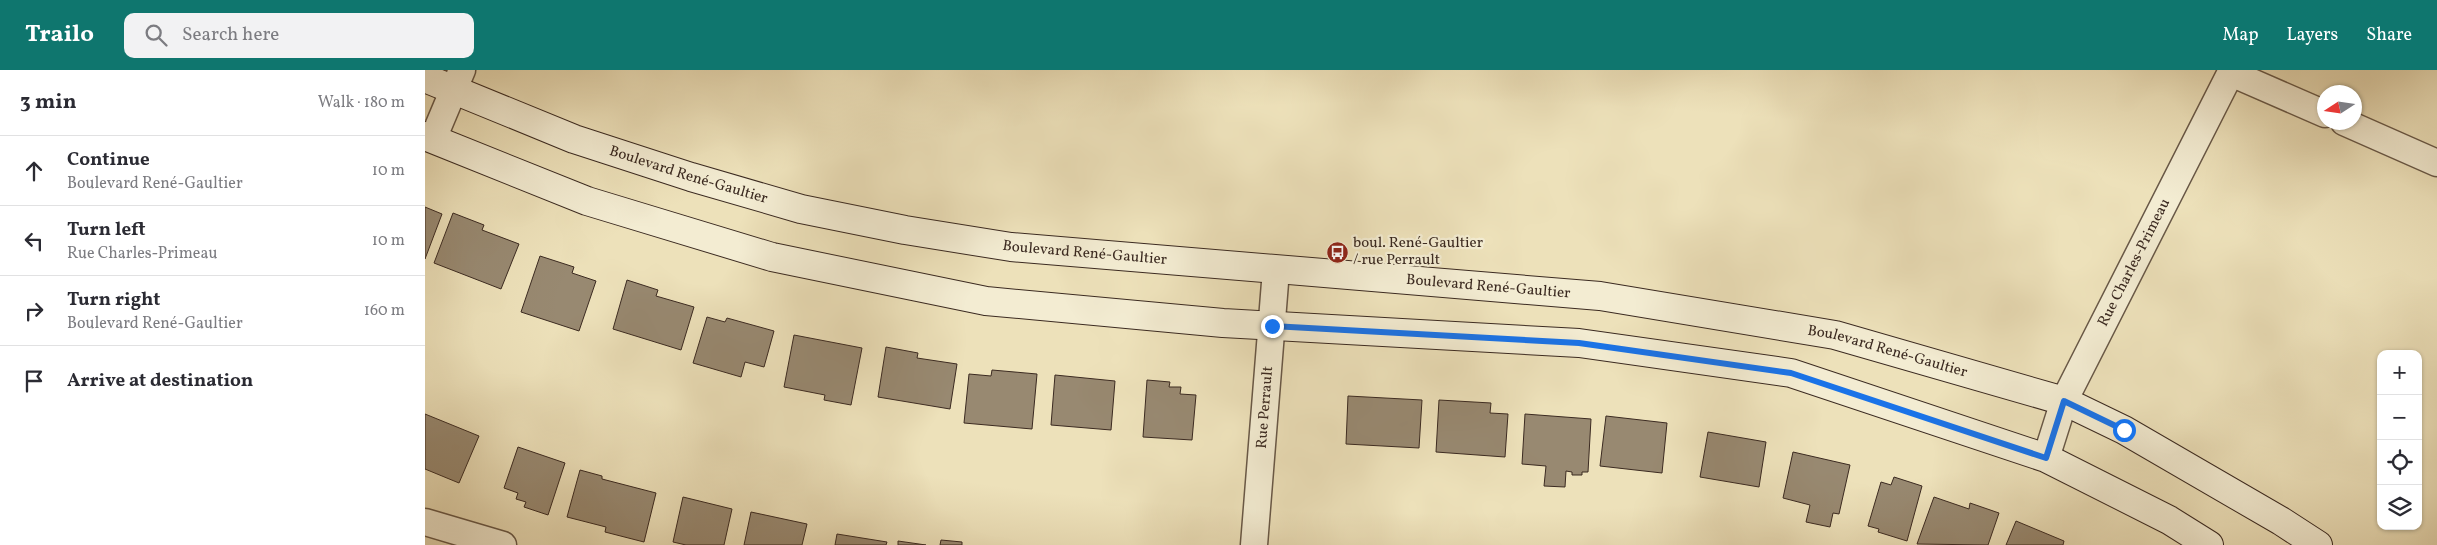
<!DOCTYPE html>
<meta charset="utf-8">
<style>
body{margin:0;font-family:Vollkorn,serif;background:#f2f2f3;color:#2b2b33}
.controls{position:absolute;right:15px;bottom:15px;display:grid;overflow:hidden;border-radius:10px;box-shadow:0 1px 4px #0004}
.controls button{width:45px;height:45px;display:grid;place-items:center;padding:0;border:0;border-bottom:1px solid #e1e1e2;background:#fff;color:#2b2b33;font:25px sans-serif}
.compass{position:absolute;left:1892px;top:15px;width:45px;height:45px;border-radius:50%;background:#fff;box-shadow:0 1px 4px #0004;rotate:258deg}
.stop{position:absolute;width:15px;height:15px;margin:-11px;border:4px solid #1a73e8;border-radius:50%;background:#fff}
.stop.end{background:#1a73e8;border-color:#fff;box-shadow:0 1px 5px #0008}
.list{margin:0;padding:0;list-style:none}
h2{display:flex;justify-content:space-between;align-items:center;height:65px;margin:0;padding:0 20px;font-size:21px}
h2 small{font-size:16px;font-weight:400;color:#7c7c81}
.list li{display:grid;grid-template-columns:32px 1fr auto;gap:15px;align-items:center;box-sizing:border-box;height:70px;padding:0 20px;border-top:1px solid #e1e1e2}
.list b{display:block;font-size:19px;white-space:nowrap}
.list p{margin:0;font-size:16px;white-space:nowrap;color:#7c7c81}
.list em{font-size:16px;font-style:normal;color:#7c7c81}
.icon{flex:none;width:28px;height:28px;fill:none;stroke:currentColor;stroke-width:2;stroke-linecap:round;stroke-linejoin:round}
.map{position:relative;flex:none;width:2012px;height:475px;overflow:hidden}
header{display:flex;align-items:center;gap:30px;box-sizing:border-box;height:70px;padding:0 25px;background:#0f766e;color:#fff}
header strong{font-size:24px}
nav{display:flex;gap:28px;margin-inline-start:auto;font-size:18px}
.search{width:350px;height:45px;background:#f2f2f3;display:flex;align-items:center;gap:12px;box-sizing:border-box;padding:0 18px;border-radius:10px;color:#7c7c81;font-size:19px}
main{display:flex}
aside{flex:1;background:#fff}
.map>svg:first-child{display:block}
.building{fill:#988971;stroke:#3b2a21}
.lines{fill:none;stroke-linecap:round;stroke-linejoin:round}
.street-casing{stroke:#685847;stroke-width:29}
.secondary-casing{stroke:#3b2a21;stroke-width:30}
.street{stroke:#f3ecd2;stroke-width:26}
.secondary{stroke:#f3ecd2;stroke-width:28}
.route{stroke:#1a73e8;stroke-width:6}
.labels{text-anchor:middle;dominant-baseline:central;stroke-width:4.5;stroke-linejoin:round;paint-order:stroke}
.street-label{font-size:15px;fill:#3b2a21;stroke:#f3ecd2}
.poi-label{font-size:15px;fill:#3b2a21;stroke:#f3ecd2;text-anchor:start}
</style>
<header>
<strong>Trailo</strong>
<div class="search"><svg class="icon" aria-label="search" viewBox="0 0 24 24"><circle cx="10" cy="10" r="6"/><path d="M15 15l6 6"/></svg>Search here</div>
<nav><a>Map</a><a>Layers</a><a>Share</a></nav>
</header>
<main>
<aside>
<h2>3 min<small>Walk · 180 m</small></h2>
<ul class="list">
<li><svg class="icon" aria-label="ahead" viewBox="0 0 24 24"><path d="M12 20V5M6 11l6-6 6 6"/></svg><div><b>Continue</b><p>Boulevard René-Gaultier</p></div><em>10 m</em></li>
<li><svg class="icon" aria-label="left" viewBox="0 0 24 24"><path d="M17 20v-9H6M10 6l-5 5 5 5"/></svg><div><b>Turn left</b><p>Rue Charles-Primeau</p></div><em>10 m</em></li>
<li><svg class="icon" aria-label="right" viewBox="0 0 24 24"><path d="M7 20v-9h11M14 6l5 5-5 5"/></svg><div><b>Turn right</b><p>Boulevard René-Gaultier</p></div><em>160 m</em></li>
<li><svg class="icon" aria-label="arrive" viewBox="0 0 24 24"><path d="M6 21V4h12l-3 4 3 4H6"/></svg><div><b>Arrive at destination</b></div></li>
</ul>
</aside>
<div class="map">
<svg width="2012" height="475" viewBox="0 0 2012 475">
<rect width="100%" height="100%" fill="#ede1ba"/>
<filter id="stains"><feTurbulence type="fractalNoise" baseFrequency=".004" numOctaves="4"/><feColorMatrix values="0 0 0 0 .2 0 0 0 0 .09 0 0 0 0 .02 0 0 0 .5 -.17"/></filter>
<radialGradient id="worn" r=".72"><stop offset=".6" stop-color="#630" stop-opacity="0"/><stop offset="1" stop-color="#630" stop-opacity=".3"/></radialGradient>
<path class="building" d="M0,137l17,7 -17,45z
M28,143l31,12 -2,5 37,14 -18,45 -67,-26z
M115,186l34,11 -2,6 24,8 -17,50 -58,-19z
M202,210l31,10 -2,6 38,11 -13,43 -68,-21z
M282,247l18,5 2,-4 47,13 -10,36 -19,-5 -4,15 -48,-14z
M369,265l68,13 -11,57 -27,-5 1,-5 -41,-8z
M461,277l32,6 -1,5 40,6 -7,45 -72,-12z
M567,300l45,4 -5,55 -68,-6 5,-49 22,2z
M630,305l60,6 -4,49 -60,-5z
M722,310l23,2 -1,5h12l-1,7 16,1 -4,45 -49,-3z
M923,326l74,4 -3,48 -73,-4z
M1014,330l52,3 -1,10 18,1 -3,43 -69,-5z
M0,344l54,22 -20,47 -34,-14z
M1100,344l66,5 -3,53h-6v3h-10v-3l-6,-1 -1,16 -21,-1 2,-20 -24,-2z
M1181,346l61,7 -5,50 -62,-7z
M1283,362l58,10 -7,45 -59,-10z
M93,377l47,16 -17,52 -24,-8 2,-5 -10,-3 2,-6 -14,-5z
M1368,382l57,13 -11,49 -6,-1 -3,14 -24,-5 4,-17 -27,-7z
M155,400l22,6v3l54,14 -12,49 -39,-10 1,-5 -39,-10z
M1469,407l28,9 -15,55 -29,-9 1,-3 -11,-3 13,-44 10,3z
M258,427l49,12 -8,36h-38l-13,-3z
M1509,427l35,12 1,-6 29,10 -11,32 -71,-1z
M326,442l56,12 -5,21h-58z
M1591,451l48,20 -1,4h-57z
M412,464l50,8 -1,3h-51z
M516,470l21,2v3h-22z
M473,471l28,4h-28z"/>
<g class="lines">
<defs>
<g id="street">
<path d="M1806,3l94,41"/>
<path d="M1919,52l93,41"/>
<path d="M8,69l29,-69"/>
<path id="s1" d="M1621,388l18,-57 168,-331"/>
<path d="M0,452l78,23"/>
<path id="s2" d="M829,475l22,-275"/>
</g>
<g id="secondary">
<path id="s3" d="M0,8l149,61 117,38 110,32 104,21 106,17 589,49 235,39 229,66 60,29 157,91 37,24"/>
<path d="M0,66l162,65 185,56 214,44 237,22 356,20 212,30 255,85 123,62 40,25"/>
</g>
</defs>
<use href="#street" class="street-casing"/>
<use href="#secondary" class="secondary-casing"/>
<use href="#street" class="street"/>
<use href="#secondary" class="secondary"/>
</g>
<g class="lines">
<path class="route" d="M847,256l307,17 212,30 255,85 18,-57 60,29"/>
</g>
<defs>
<symbol id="bus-disc" viewBox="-11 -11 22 22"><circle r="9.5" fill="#8f2418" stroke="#f3ecd2"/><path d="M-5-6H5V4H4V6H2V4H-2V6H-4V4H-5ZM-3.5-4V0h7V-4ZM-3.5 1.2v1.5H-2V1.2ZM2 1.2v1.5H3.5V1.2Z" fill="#fff"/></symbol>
</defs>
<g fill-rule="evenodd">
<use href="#bus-disc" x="900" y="170" width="25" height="25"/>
</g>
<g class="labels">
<g class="street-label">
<text stroke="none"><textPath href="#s3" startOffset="281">Boulevard René-Gaultier</textPath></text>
<text stroke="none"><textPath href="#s3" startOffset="686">Boulevard René-Gaultier</textPath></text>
<text stroke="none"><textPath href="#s1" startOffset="215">Rue Charles-Primeau</textPath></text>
<text stroke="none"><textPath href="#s3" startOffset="1091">Boulevard René-Gaultier</textPath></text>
<text stroke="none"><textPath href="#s3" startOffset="1496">Boulevard René-Gaultier</textPath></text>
<text stroke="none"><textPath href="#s2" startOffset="138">Rue Perrault</textPath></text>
</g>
<g class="poi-label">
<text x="928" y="173">boul. René-Gaultier<tspan x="928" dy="17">/ rue Perrault</tspan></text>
</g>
</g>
<rect width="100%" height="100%" filter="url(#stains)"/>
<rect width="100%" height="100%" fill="url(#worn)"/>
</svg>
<div class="controls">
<button>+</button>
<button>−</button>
<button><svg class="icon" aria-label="locate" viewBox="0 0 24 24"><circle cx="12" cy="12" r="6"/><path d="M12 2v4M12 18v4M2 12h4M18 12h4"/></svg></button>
<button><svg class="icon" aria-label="layers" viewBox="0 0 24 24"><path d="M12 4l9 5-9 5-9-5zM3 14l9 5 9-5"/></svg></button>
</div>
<svg class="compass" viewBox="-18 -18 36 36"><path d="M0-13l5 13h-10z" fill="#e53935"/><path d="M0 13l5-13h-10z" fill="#7c7c81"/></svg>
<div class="stop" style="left:1699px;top:360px"></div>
<div class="stop end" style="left:847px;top:256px"></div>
</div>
</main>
